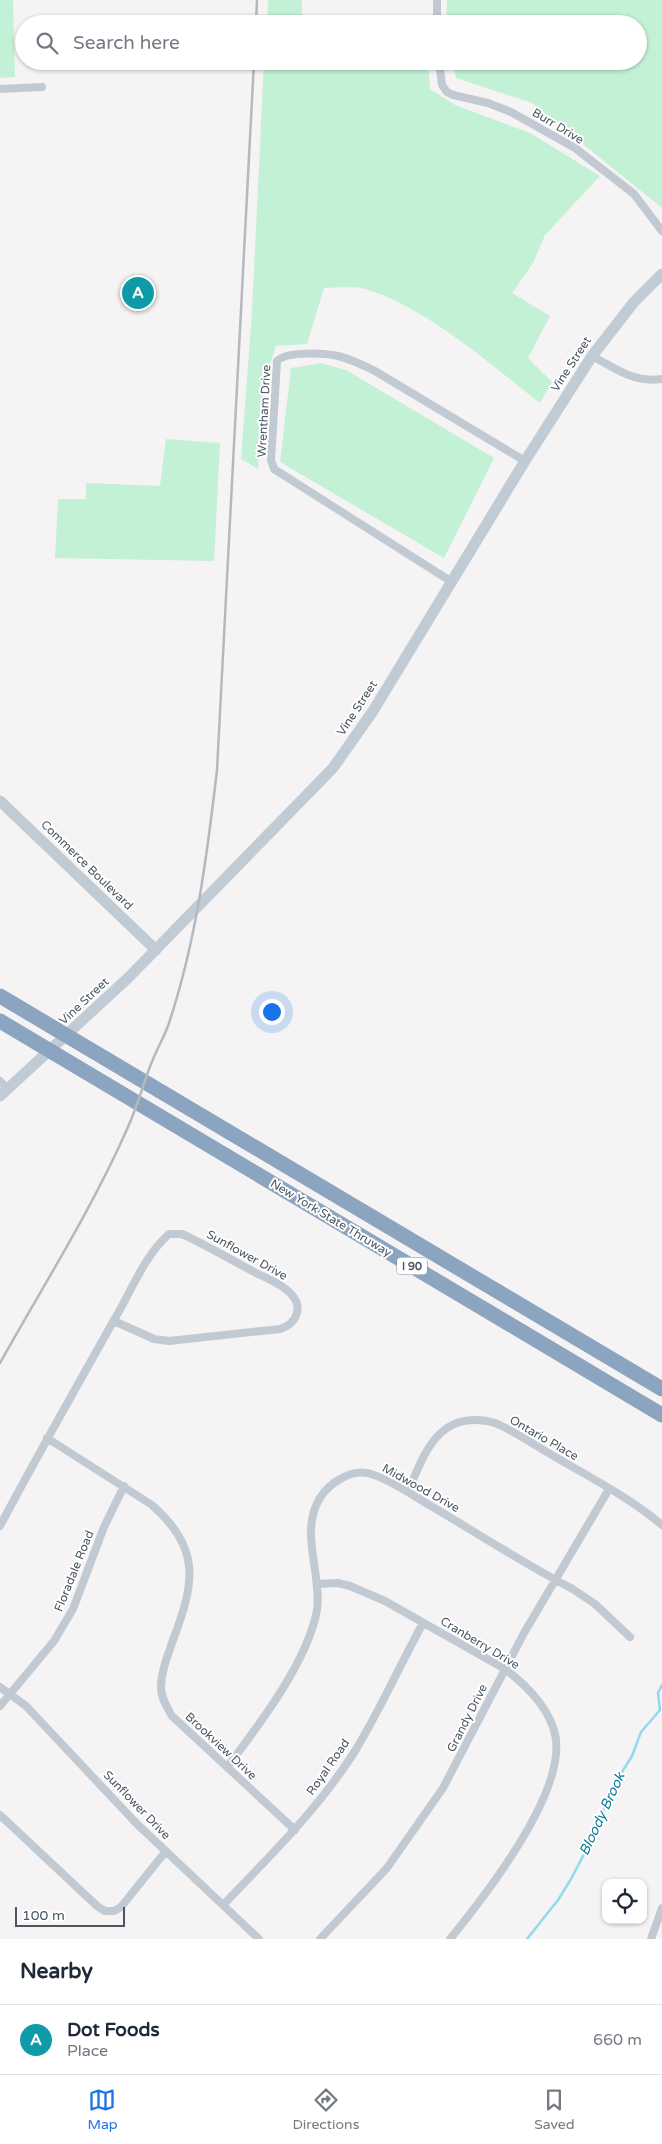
<!DOCTYPE html>
<style>
body{margin:0;font-family:"Varela Round",sans-serif;background:#f2f2f3;color:#1f2937}
.controls{position:absolute;right:15px;bottom:15px;display:grid;overflow:hidden;border-radius:10px;box-shadow:0 1px 4px #0004}
.controls button{width:45px;height:45px;display:grid;place-items:center;padding:0;border:0;border-bottom:1px solid #e0e1e3;background:#fff;color:#1f2937;font:25px sans-serif}
.scale{position:absolute;left:15px;bottom:12px;width:110px;box-sizing:border-box;padding-left:5px;border:2px solid #4a5661;border-top:0;font-size:14px;line-height:18px;white-space:nowrap;color:#4a5661;-webkit-text-stroke:4px #fff;paint-order:stroke}
.you{position:absolute;left:271px;top:1011px;width:18px;height:18px;margin:-12px;border:4px solid #fff;border-radius:50%;background:#1a73e8;box-shadow:0 0 0 8px #1a73e833}
.badge{display:grid;place-items:center;width:32px;height:32px;border-radius:50%;background:#1a73e8;color:#fff;font-size:16px;font-weight:700}
.pin{position:absolute;translate:-50% -50%;border:2px solid #fff;box-shadow:0 1px 5px #0006}
.list{margin:0;padding:0;list-style:none}
h2{display:flex;justify-content:space-between;align-items:center;height:65px;margin:0;padding:0 20px;font-size:21px}
h2 small{font-size:16px;font-weight:400;color:#747a83}
.list li{display:grid;grid-template-columns:32px 1fr auto;gap:15px;align-items:center;box-sizing:border-box;height:70px;padding:0 20px;border-top:1px solid #e0e1e3}
.list b{display:block;font-size:19px;white-space:nowrap}
.list p{margin:0;font-size:16px;white-space:nowrap;color:#747a83}
.list em{font-size:16px;font-style:normal;color:#747a83}
.icon{flex:none;width:28px;height:28px;fill:none;stroke:currentColor;stroke-width:2;stroke-linecap:round;stroke-linejoin:round}
.map{position:relative;flex:none;width:662px;height:1939px;overflow:hidden}
.search{position:absolute;background:#fff;box-shadow:0 1px 4px #0004;left:15px;right:15px;top:15px;height:55px;display:flex;align-items:center;gap:12px;box-sizing:border-box;padding:0 18px;border-radius:28px;color:#747a83;font-size:19px}
.sheet{height:135px;background:#fff}
nav{display:flex;justify-content:space-around;align-items:center;box-sizing:border-box;height:70px;border-top:1px solid #e0e1e3;background:#fff;font-size:14px;color:#747a83}
nav a{display:grid;justify-items:center;gap:2px}
nav .on{color:#1a73e8}
.map>svg:first-child{display:block}
.green{fill:#c3f1d5}
.lines{fill:none;stroke-linecap:round;stroke-linejoin:round}
.stream{stroke:#90daee;stroke-width:2.5}
.street{stroke:#c1cad2;stroke-width:8}
.secondary{stroke:#c1cbd6;stroke-width:11}
.highway{stroke:#8ba5c1;stroke-width:15}
.rail{stroke:#b5b8bd;stroke-width:2.5}
.labels{text-anchor:middle;dominant-baseline:central;stroke-width:4;stroke-linejoin:round;paint-order:stroke}
.shield{fill:#fff;stroke:#808990;stroke-width:1}
.shield-label{font-size:11px;font-weight:bold;fill:#4a5661}
.street-label{font-size:12px;fill:#4a5661;stroke:#fff}
.water-label{font-size:14px;font-style:italic;fill:#0c7c9b;stroke:#fff}
</style>
<div class="map">
<svg width="662" height="1939" viewBox="0 0 662 1939">
<rect width="100%" height="100%" fill="#f5f3f3"/>
<path class="green" d="M0,0h13l2,77 -15,1z
M268,0h34v24h-35z
M447,0h215v208l-130,-105 -76,-25 -3,-17h185v-37h-192z
M264,61h164l2,28 25,16 75,28 70,43 -55,59 -12,28 -21,30 38,23 -22,42 24,24 -12,21c-49,-38 -115,-97 -175,-114 -12,-3 -28,-1 -41,-1l-17,56 -31,2 -13,40 -5,83 -17,-10 11,-147z
M321,363l25,7 148,88 -50,100 -164,-96 11,-94z
M166,439l54,4 -6,118 -159,-3 3,-59h28v-16l74,3z"/>
<g class="lines">
<path class="stream" d="M527,1939l31,-39 13,-21 23,-44 18,-47 20,-32 9,-24 19,-22 -2,-17 4,-8"/>
<path class="street" d="M437,0v24
M439,61l3,24 5,7 6,3 35,8 23,9 64,36 59,46 28,37
M0,89l42,-2
M592,356c25,13 41,27 70,23
M452,582l-178,-113 -3,-9 6,-99c9,-10 48,-8 61,-5 13,3 25,9 37,15l150,90
M0,1081l8,8
M47,1438l105,67c49,44 43,77 21,135 -5,15 -12,31 -12,48 0,10 6,19 11,28l123,114
M408,1492c9,-21 19,-51 39,-64 13,-9 33,-10 48,-5 20,8 39,22 57,32 37,22 77,42 110,70
M0,1526c37,-70 76,-138 114,-206 17,-28 30,-64 55,-86h13c24,11 48,25 72,38 12,6 28,12 37,22 13,14 5,30 -11,35l-111,12 -15,-2 -40,-18
M317,1584l21,-1 12,3 35,15 120,68c21,16 44,39 50,65 13,57 -70,162 -105,205
M0,1687l26,19 111,118 122,115
M0,1706l54,-65 19,-32 31,-82 20,-41
M228,1766c31,-41 80,-105 89,-156 5,-36 -18,-79 3,-112 9,-15 32,-30 51,-24 20,6 41,21 60,32 46,27 92,57 140,82l24,16 35,33
M0,1815l97,91 8,5h9l7,-4 45,-56
M224,1904c46,-48 95,-96 131,-153 25,-41 45,-86 68,-128
M320,1939l67,-71 56,-80 81,-155 85,-144
M651,1939l11,-31"/>
<path class="secondary" d="M0,801l156,149
M0,1096l128,-118 205,-210 40,-57 152,-250 67,-105 42,-54 28,-28"/>
<path class="highway" d="M0,996l662,393
M0,1021l662,394"/>
<path class="rail" d="M256,24l1,-24
M0,1363c43,-77 92,-154 128,-236 9,-20 15,-42 23,-63 5,-13 12,-25 17,-38 28,-83 39,-170 49,-256l37,-709"/>
</g>
<g class="labels">
<rect class="shield" x="397" y="1257.5" width="30" height="17" rx="4"/>
<g class="shield-label">
<text x="412" y="1266">I 90</text>
</g>
<g class="street-label">
<text transform="translate(558 126) rotate(31)">Burr Drive</text>
<text transform="translate(571 364) rotate(-57)">Vine Street</text>
<text transform="translate(264 411) rotate(-87)">Wrentham Drive</text>
<text transform="translate(357 708) rotate(-57)">Vine Street</text>
<text transform="translate(87 865) rotate(44)">Commerce Boulevard</text>
<text transform="translate(84 1001) rotate(-43)">Vine Street</text>
<text transform="translate(331 1218) rotate(31)">New York State Thruway</text>
<text transform="translate(247 1255) rotate(29)">Sunflower Drive</text>
<text transform="translate(544 1438) rotate(30)">Ontario Place</text>
<text transform="translate(421 1488) rotate(29)">Midwood Drive</text>
<text transform="translate(74 1571) rotate(-68)">Floradale Road</text>
<text transform="translate(480 1643) rotate(31)">Cranberry Drive</text>
<text transform="translate(467 1718) rotate(-63)">Grandy Drive</text>
<text transform="translate(221 1746) rotate(43)">Brookview Drive</text>
<text transform="translate(328 1767) rotate(-55)">Royal Road</text>
<text transform="translate(137 1805) rotate(46)">Sunflower Drive</text>
</g>
<g class="water-label">
<text transform="translate(602 1814) rotate(-65)">Bloody Brook</text>
</g>
</g>
</svg>
<div class="controls">
<button><svg class="icon" aria-label="locate" viewBox="0 0 24 24"><circle cx="12" cy="12" r="6"/><path d="M12 2v4M12 18v4M2 12h4M18 12h4"/></svg></button>
</div>
<div class="scale">100 m</div>
<div class="you"></div>
<div class="pin badge" style="left:138px;top:293px;background:#0f9aa8">A</div>
<div class="search"><svg class="icon" aria-label="search" viewBox="0 0 24 24"><circle cx="10" cy="10" r="6"/><path d="M15 15l6 6"/></svg>Search here</div>
</div>
<section class="sheet">
<h2>Nearby<small></small></h2>
<ul class="list">
<li><span class="badge" style="background:#0f9aa8">A</span><div><b>Dot Foods</b><p>Place</p></div><em>660 m</em></li>
</ul>
</section>
<nav>
<a class="on"><svg class="icon" aria-label="map" viewBox="0 0 24 24"><path d="M3 6l6-2 6 2 6-2v14l-6 2-6-2-6 2zM9 4v14M15 6v14"/></svg>Map</a>
<a><svg class="icon" aria-label="directions" viewBox="0 0 24 24"><path d="M12 3l9 9-9 9-9-9zM9 14v-3h6M13 9l2 2-2 2"/></svg>Directions</a>
<a><svg class="icon" aria-label="saved" viewBox="0 0 24 24"><path d="M7 4h10v16l-5-4-5 4z"/></svg>Saved</a>
</nav>
